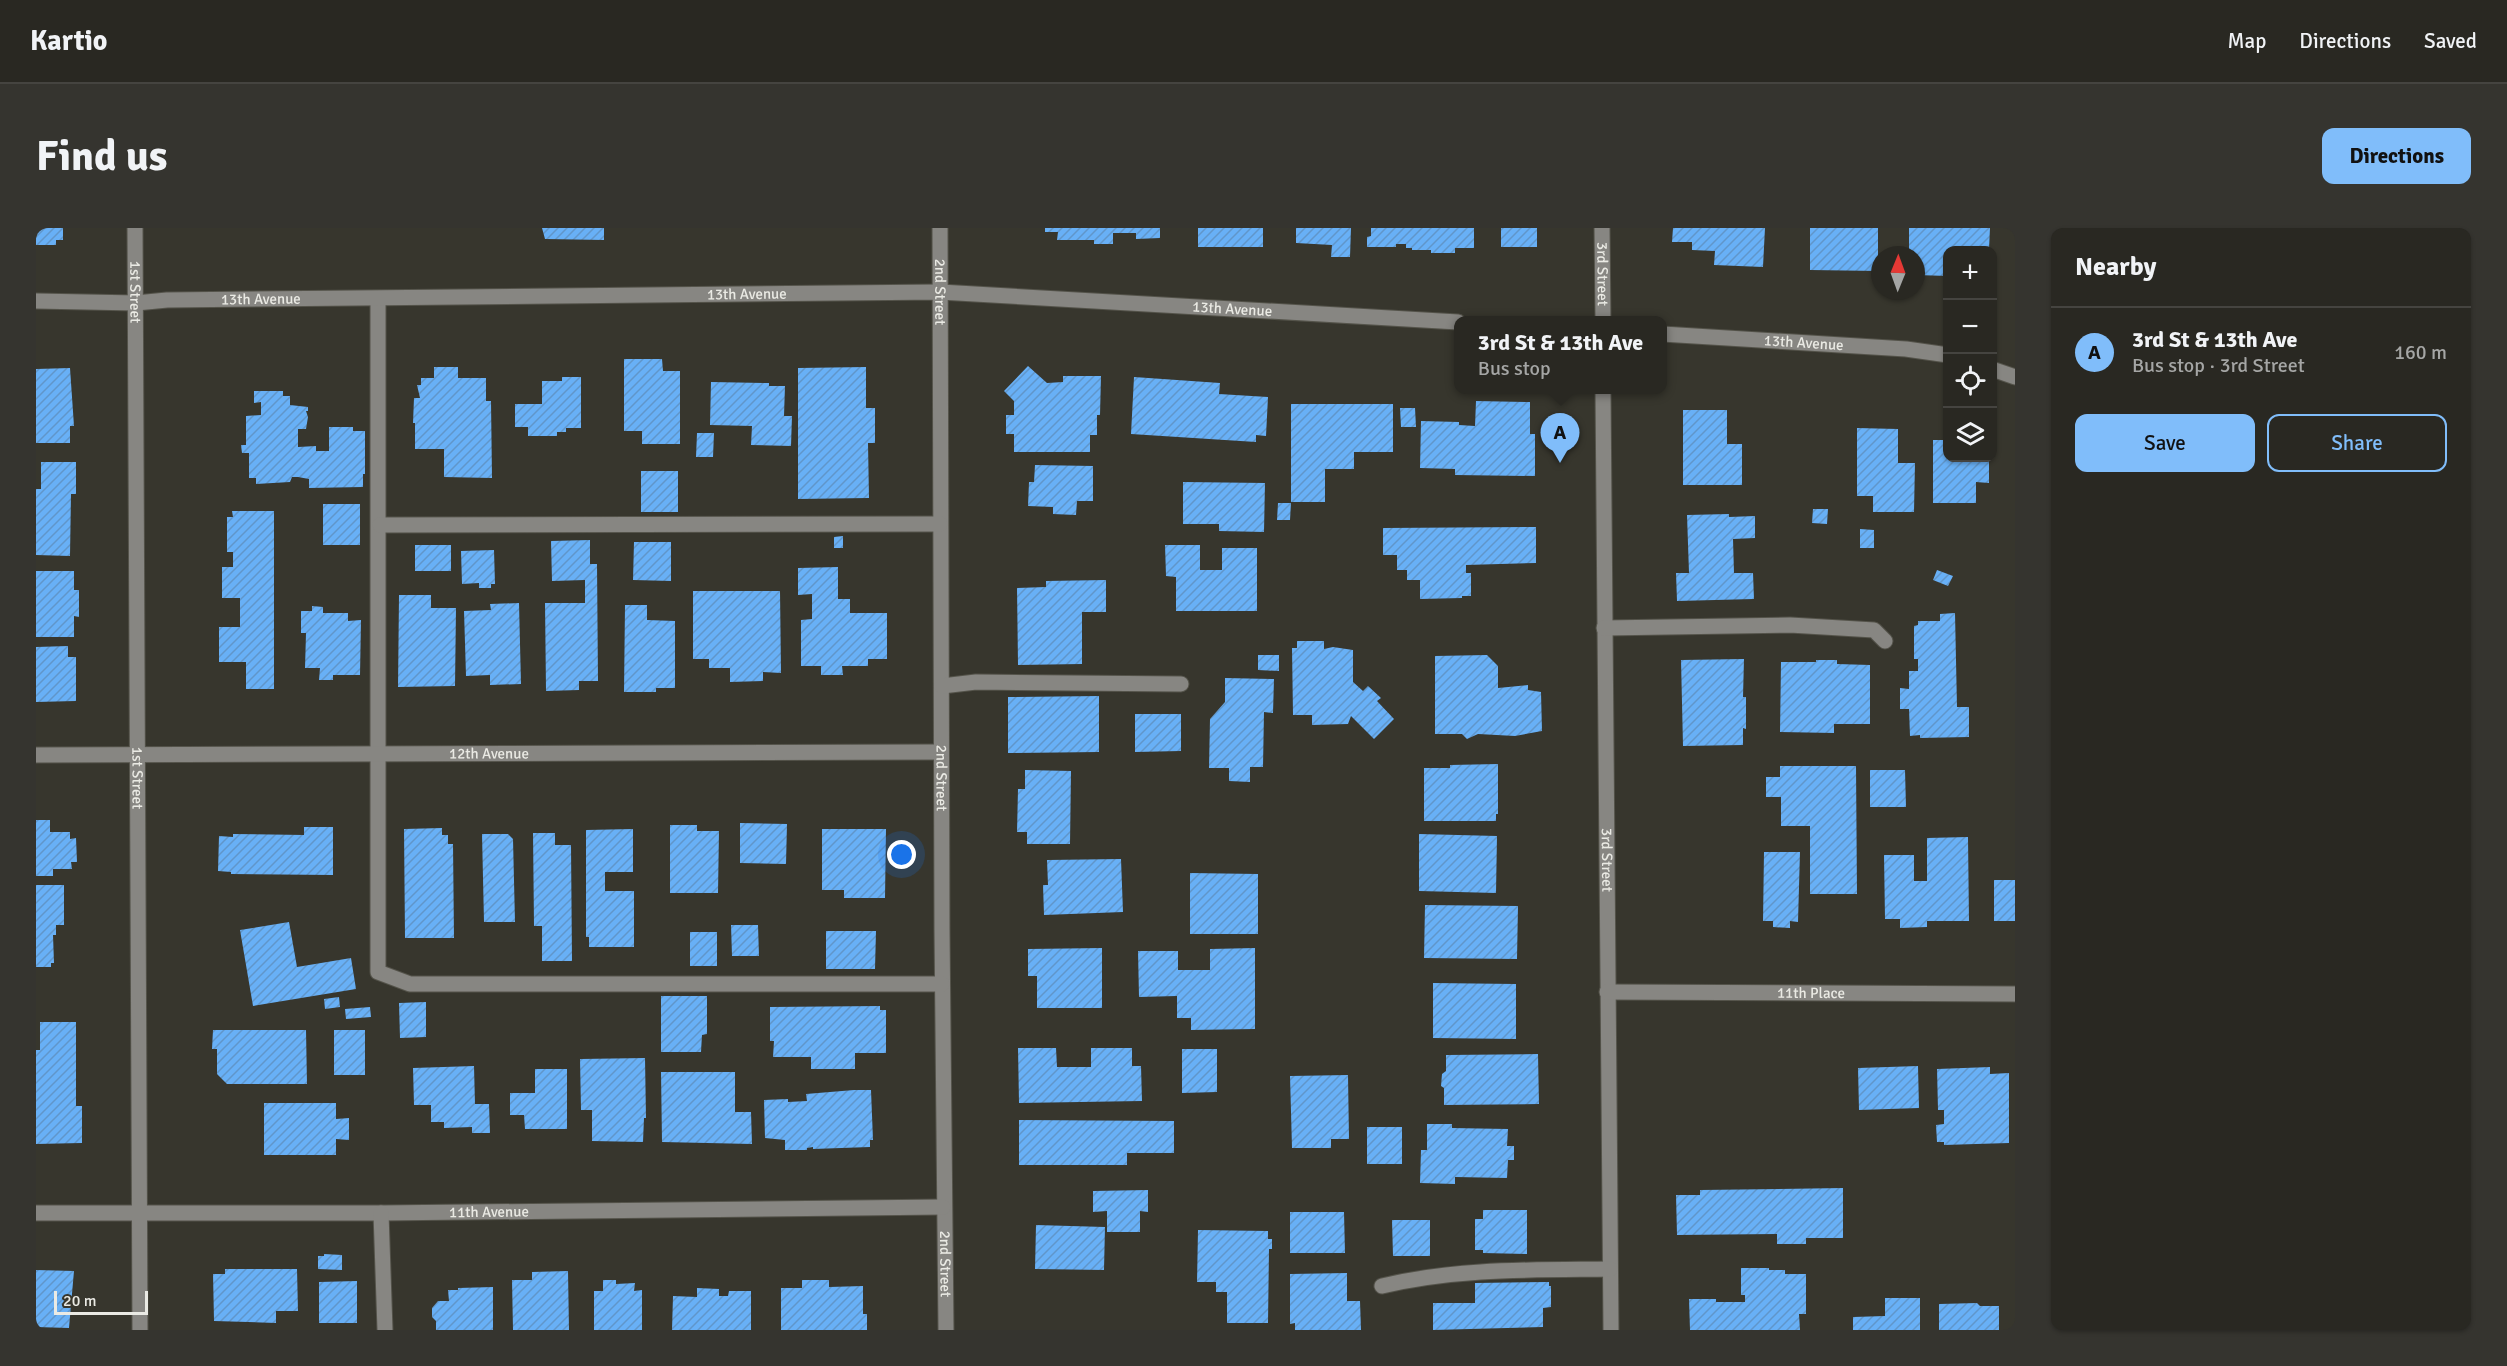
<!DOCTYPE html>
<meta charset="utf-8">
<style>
body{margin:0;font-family:Signika,sans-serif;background:#35342f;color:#f1f3f6}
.controls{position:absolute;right:18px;top:18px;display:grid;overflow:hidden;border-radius:12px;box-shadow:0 2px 4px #0004}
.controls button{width:54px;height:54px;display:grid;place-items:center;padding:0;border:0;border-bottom:2px solid #454440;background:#292822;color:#f1f3f6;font:30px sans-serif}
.compass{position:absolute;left:1835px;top:18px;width:54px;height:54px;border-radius:50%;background:#292822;box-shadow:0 2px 4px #0004;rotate:1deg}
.scale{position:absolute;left:18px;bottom:15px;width:94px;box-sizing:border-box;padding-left:6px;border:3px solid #eaeae4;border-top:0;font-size:16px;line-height:21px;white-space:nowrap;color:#eaeae4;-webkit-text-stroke:4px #37362d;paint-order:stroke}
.you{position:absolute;left:866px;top:627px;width:21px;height:21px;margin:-15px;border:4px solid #fff;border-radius:50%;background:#1a73e8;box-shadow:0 0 0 9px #1a73e833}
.badge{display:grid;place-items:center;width:39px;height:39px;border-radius:50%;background:#80bdfa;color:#111;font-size:20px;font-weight:700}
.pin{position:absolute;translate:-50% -50px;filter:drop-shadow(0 2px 3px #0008)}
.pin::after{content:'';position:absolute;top:32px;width:21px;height:18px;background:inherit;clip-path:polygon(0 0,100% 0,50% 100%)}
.popup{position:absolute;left:1418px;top:88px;width:213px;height:78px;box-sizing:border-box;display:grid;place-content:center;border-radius:12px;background:#292822;filter:drop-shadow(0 2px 4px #0005);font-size:20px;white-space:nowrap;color:#a5a6a5}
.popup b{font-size:22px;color:#f1f3f6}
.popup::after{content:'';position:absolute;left:50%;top:100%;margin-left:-12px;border:12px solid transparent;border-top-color:#292822}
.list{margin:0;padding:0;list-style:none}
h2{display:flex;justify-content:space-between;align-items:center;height:78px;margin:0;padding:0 24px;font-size:26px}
h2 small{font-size:20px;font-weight:400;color:#a5a6a5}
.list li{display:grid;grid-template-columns:39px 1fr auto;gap:18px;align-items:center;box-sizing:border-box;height:90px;padding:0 24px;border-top:2px solid #454440}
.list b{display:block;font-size:22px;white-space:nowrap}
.list p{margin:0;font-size:20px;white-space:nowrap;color:#a5a6a5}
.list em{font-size:20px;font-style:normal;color:#a5a6a5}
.actions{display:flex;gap:12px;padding:18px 24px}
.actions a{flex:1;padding:14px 0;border:2px solid #80bdfa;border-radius:12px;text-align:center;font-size:21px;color:#80bdfa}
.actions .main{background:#80bdfa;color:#111}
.icon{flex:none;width:33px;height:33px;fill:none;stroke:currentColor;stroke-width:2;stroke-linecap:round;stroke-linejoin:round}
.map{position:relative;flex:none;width:1979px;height:1102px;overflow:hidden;border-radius:12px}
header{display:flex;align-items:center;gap:36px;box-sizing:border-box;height:84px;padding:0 30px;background:#292822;border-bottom:2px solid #454440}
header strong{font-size:28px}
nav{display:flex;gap:33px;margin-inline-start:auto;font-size:21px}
.intro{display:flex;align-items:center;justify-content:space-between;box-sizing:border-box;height:144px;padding:0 36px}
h1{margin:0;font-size:42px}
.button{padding:15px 27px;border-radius:12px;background:#80bdfa;color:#111;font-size:21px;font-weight:700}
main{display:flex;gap:36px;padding:0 36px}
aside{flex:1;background:#292822;border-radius:12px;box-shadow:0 2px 4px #0004}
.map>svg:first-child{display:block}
.building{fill:url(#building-hatch)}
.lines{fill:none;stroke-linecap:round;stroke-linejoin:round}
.minor-casing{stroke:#54534a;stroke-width:17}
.minor{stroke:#878682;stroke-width:15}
.labels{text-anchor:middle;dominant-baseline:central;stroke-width:6;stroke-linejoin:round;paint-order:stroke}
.street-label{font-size:15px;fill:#eaeae4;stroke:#37362d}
</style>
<header>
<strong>Kartio</strong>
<nav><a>Map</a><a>Directions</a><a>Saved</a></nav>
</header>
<div class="intro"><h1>Find us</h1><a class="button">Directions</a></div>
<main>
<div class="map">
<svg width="1979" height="1102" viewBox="0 0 1979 1102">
<defs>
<pattern id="building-hatch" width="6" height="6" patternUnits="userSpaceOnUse" patternTransform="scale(1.5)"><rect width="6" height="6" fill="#68b0f6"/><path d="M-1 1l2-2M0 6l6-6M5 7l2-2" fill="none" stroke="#6096ca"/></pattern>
</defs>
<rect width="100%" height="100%" fill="#37362d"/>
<path class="building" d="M0,0h27v12h-7v5h-20z
M506,0h62v12l-59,-1z
M1009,0h115v10l-24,1v-6h-23v11h-19v-4h-37l1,-8h-13z
M1162,0h65v19h-65z
M1260,0h55l-1,29h-19l1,-12 -36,-2z
M1335,0h103v20h-19v5h-24v-3h-19v-2h-6v-4h-10v3h-29v-10l4,-1z
M1465,0h36v19h-36z
M1637,0h92l-2,39 -49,-2 1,-14 -23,-1v-8h-20z
M1774,0h68v43l-68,-1z
M1873,0h81l-1,22h-41v26l-32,-1v-20h-7z
M588,131h38l1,12h17v73h-38v-13h-18z
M992,138l19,17 16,-1v-6h38l-1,39h-3v20h-7v17h-76v-18h-8v-19h8v-14l-10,-10z
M398,139h24v11h28v23h5l1,77 -48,-1v-28h-29v-26h-2l1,-25h6l-3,-13h4v-7h13z
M830,139v41h9v35h-7l1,55 -71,1v-131z
M34,140l4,58h-4v17h-34v-74z
M526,149h19v51h-15v4h-9v4h-29v-9h-13v-23h27v-23h20z
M1098,149l86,6 -1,11 49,3 -2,39 -10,-1v7l-125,-8z
M675,154l58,1v3h16l-1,30h8l-1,30 -40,-1 1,-19 -42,-1z
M218,163h29v5h7v9l18,2v4h-2l2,6 -2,12h-8v18l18,-1v5h13v-24h24v4h12v43h-2v13l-54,1v-9l-11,-2h-6l-2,5 -34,2v-6h-7v-25h-7l-1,-8h5v-29l15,-1v-13l-7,1z
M1440,173l54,1v32h5v42l-80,-1v-6l-35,-1 1,-47 38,1v3l16,1z
M1255,176h102v48h-39v17h-29v33h-34z
M1364,180h15l1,19h-15z
M1647,182h44v34h15v41h-59z
M1821,200l41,1v34h17l-1,49h-41v-16h-16z
M661,205h17l-1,24h-17z
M1897,212h15v18h41v25l-13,-1v21h-43z
M5,234h35v32h-5l-1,62 -34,-1v-66h5z
M999,237l58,1v35h-16l-1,14 -23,-1v-7l-25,-1 1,-24h5z
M605,243h37v41h-37z
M1147,254l82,1 -1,49 -45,-1v-7h-36z
M1242,275h13l-1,17h-13z
M287,276h37v41h-37z
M1777,281h15l-1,15 -15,-1z
M196,283h42v178h-28v-27h-27v-35h21v-29h-18v-31h11v-15h-6v-35h6z
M1693,286v3l26,-1v22l-22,1 1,34h19l1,26 -77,2 -1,-28h13l-2,-58z
M1500,299v36l-70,2v8h5v23h-9v2l-42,1v-19h-13v-10h-10v-15h-14v-27z
M1824,301l14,1v18h-14z
M807,308v12h-9v-11z
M554,312v24h7l1,117h-19v9l-33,1 -1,-88h40v-23l-33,1 -1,-40z
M598,314h37v39l-38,-1z
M379,317h36v26h-36z
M1129,317h35v25h22v-22h35v63h-81v-34l-10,-1z
M458,322l1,34h-4v4h-12v-5l-17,1 -1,-33z
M802,339v32h12v14h37v46h-19v7h-26l1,9h-22v-9h-20v-46l11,-1v-25l-14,1v-27z
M1901,342l16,6 -5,10 -15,-6z
M0,343h38v19h5v27l-5,-1v21h-38z
M1070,352v32h-24v52l-64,1 -1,-77 29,-1v-6z
M657,363h87l1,82 -18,-1v9l-33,1v-14h-21v-9h-16z
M363,367h32v13h25l-1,78 -57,1z
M483,375l2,81 -31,1v-10l-24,1 -2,-65 27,-1 -1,-6z
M589,377h22v15l28,1v67h-19v4h-32z
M276,378l11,1v6h25v8l13,-1 -1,55h-27v5h-14l1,-12h-15l1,-35h-5v-22h11z
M1919,385l2,94h12v30l-49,1v-3l-10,1 -1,-27h-9v-21l9,1v-18h9v-12h-4v-33l4,-1v-4h22v-7z
M1261,413h27v8l9,-2 20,3v32l10,9 5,-5 13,12 -4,3 17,18 -20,20 -23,-23 -3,8 -36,1v-10h-19l-1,-67h5z
M32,418v11h8v44l-40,1v-55z
M1222,427h21v16l-21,-1z
M1451,427l11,11v22l30,-3v5l13,2 1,39 -27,5 -37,-2 -11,5 -5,-5h-27v-78z
M1708,431l-1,38h3v32l-3,-1v17l-60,1 -2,-86z
M1780,432h21v4l33,1v59h-36v9l-54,-1 1,-70h35z
M1189,450l49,1 -1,34 -9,-1 -1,55h-13v15l-21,-1v-13h-20l1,-49 15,-17z
M1063,468v56l-91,1v-56z
M1099,486h46v37l-46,1z
M1462,536v50h-2v7h-72v-53h26v-3z
M1744,538h76l1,128h-47v-68h-29v-29h-15v-20h14z
M989,542l46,1 -1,73h-43v-12h-10l1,-43h7z
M1834,542h35l1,37h-36z
M0,592h14v12h20v7l6,-1 1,24h-6l1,7h-19v7h-17z
M704,595l47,1 -1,40 -46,-1z
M634,597h27v6h22l-1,62h-48z
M268,599h29v48l-102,-1v-2l-13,-1 1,-35 14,1v-3l71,1z
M406,600v7h6v9h5l1,94h-49l-1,-109z
M597,601v43h-28v19h29v56h-45v-10h-3v-107z
M786,601h64l-1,69h-41v-8h-22z
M497,605h22v12h16l1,116h-30v-35h-8z
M446,606h26l5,5 2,83h-31z
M1383,606l78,2 -1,57 -77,-2z
M1932,609l1,84h-42v6l-27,1v-9h-15l-1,-64h30v26h13v-43z
M1728,624h36l-2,70 -8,-1v7l-17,-1v-6h-10z
M1085,631l2,53 -79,3 -1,-30h5l-1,-25z
M1154,645l68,1v60h-68z
M1958,652h21v41h-21z
M0,657h28v40h-8v10h-3l1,28h-3v4h-15z
M1389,677l93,1 -1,53 -93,-1z
M253,694l8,45 54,-9 5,31 -103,17 -13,-76z
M695,697h27l1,31h-27z
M790,703h50l-1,38h-49z
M654,704h27v34h-27z
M1066,720v60h-65v-32h-9v-27z
M1219,720v81l-64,1v-12h-14v-22l-38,1 -1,-46h40v19h32v-21z
M1397,755l83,1v55l-83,-1z
M625,768h46v38l-5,1 -1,17h-40z
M303,769l1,10 -15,2 -1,-10z
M390,774v35l-26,1 -1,-35z
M844,778v4h6v43h-31v16h-44v-12h-38l1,-16h-4v-34z
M334,779l1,10 -25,2 -1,-10z
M4,794h36v84h6v37l-46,1v-94h4z
M177,802h93l1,54h-80l-10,-10v-25h-5z
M298,802h31v45h-31z
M982,820h38l1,19h34v-19h41v18h9l1,35 -123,2z
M1146,821h35v43l-35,1z
M1502,826l1,50 -95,1v-17l-3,-2 1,-12 4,-3v-16z
M609,830l1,60h-2l-1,24 -51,-1v-31h-11l-1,-51z
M438,838l1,38h14l1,29h-18v-6l-28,1v-6h-13v-17h-17l-1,-37z
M1882,838l1,42 -60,2 -1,-42z
M1954,839v7l19,-1v70l-65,2v-3h-7l-1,-17 8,-1v-14h-6l-1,-41z
M499,841h32v60h-42l-1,-14h-14v-22h25z
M625,844h74v40h16l1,32 -90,-2z
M1312,847l1,64h-18v9h-39l-2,-72z
M818,862h17l2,50h-3v7l-57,2v-2l-6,1v2h-22v-10l-20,-2 -1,-38 24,-1v3l19,-1 -1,-7z
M228,875h72v16l13,-1v22l-13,-1v16h-72z
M983,892l155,1v32h-47v12h-108z
M1391,896h25v4l56,1 -1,17h7v14h-6l-1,18 -52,-1v7l-35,-1 1,-33h6z
M1331,899h35v37h-35z
M1807,960v50h-37v6h-29v-10l-100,1 -1,-40h24v-5z
M1112,962v22l-8,-1v21h-33v-21l-14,1v-21z
M1447,982h44v44l-44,-1v-3h-8v-31h8z
M1254,984h54l1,41h-55z
M1356,992h38v36h-37z
M1000,997l69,2 -1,43 -69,-1z
M1162,1002l70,1v8h4v10h-3l-1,74h-41v-31h-11v-10h-19z
M288,1026l18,1v15l-24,-1v-13h6z
M1705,1040h28v2h16v4h21v40h-7l1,16h-110l-1,-31h27v3h29v-7h-4z
M189,1041h72l1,42h-22v12l-62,-2 -1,-47h12z
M0,1042l38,1 -5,57 -33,-1z
M532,1043l1,59h-56l-1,-50h20v-8z
M1311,1045v28h13l1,29h-66v-7l-5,1v-50z
M567,1052h13v4l19,-1 -1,8 8,-1v40h-48v-39h9z
M766,1052h27v7l34,-1v28h4v16h-86v-42h21z
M321,1053v42h-38v-41z
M1513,1054v4h2v21l-8,1v19l-110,3v-27h42v-20z
M457,1059v43h-57v-9l-4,-4v-9l6,-7h11l-1,-11h10v-2z
M661,1060l22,1v7h9l1,-5h22v39h-79l1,-34 24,1z
M1849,1070h35v32h-67v-13l32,-1z
M1941,1075l3,3h19v24h-60v-26z"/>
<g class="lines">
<defs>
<g id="minor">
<path id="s1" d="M99,0l5,1102"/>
<path id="s2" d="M904,0l2,702 4,400"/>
<path id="s3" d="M1566,0l1,92"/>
<path d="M342,71v673l32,12h532"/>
<path id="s4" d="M0,73l100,2 31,-3 773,-8 518,30"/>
<path id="s5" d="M1626,106l244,15 42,6"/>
<path d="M1956,141l23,8"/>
<path id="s6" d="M1567,162l8,940"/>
<path d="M344,297l560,-1"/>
<path d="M1568,400l186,-3 84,5 11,11"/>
<path d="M906,458l34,-4 205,2"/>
<path id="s7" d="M0,527l905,-3"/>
<path id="s8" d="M1571,764l408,2"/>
<path id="s9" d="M0,985h345l562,-6"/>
<path d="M345,985l4,117"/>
<path d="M1346,1058c75,-18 152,-16 228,-17"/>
</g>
</defs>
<use href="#minor" class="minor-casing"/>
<use href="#minor" class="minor"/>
</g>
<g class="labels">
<g class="street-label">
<text stroke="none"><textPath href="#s3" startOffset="46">3rd Street</textPath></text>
<text stroke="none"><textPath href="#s1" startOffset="64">1st Street</textPath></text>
<text stroke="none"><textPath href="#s2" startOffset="64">2nd Street</textPath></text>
<text stroke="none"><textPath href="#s4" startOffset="711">13th Avenue</textPath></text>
<text stroke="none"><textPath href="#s4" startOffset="225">13th Avenue</textPath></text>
<text stroke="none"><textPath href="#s4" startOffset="1197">13th Avenue</textPath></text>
<text stroke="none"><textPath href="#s5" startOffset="142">13th Avenue</textPath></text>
<text stroke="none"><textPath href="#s7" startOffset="453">12th Avenue</textPath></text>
<text stroke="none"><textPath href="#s1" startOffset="550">1st Street</textPath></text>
<text stroke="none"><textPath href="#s2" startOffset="550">2nd Street</textPath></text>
<text stroke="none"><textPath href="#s6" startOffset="470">3rd Street</textPath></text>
<text stroke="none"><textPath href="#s8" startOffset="204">11th Place</textPath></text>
<text stroke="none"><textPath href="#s9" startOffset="453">11th Avenue</textPath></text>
<text stroke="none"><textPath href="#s2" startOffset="1036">2nd Street</textPath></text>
</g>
</g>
</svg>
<div class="controls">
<button>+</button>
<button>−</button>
<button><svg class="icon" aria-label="locate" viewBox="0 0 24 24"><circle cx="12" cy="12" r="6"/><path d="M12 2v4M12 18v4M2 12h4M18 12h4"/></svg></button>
<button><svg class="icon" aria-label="layers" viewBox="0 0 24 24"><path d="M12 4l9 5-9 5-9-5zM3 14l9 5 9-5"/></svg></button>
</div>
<svg class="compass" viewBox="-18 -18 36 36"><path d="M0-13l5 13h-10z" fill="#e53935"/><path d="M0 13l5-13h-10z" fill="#a5a6a5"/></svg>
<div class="scale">20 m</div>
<div class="you"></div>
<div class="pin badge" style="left:1524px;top:235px">A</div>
<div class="popup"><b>3rd St &amp; 13th Ave</b>Bus stop</div>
</div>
<aside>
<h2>Nearby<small></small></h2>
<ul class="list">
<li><span class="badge">A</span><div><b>3rd St &amp; 13th Ave</b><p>Bus stop · 3rd Street</p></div><em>160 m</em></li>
</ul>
<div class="actions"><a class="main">Save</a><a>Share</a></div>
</aside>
</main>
